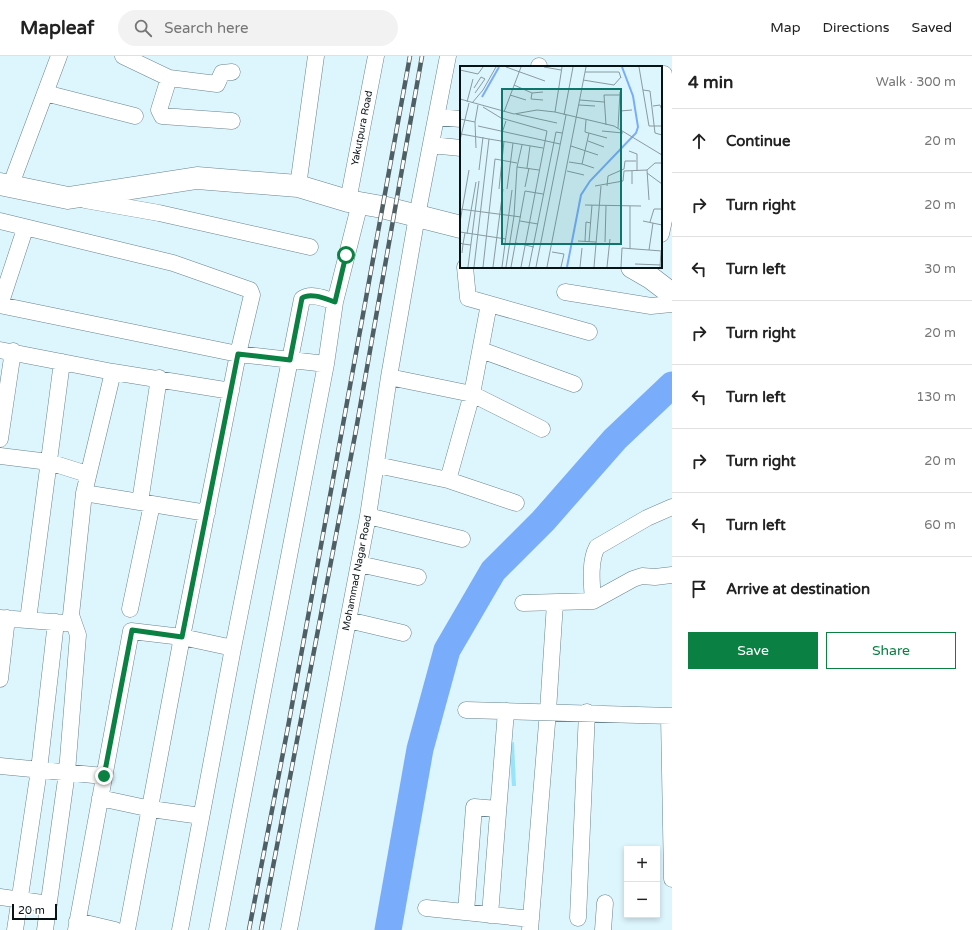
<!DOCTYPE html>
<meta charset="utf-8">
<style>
body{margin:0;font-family:"Varela Round",sans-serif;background:#f2f2f2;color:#222}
.controls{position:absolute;right:12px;bottom:12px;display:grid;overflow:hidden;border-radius:0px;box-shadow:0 2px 6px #0003}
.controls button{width:36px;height:36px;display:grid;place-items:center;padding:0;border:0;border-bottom:1px solid #e0e0e0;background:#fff;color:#222;font:20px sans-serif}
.scale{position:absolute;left:12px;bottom:10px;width:45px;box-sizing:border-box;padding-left:4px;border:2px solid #081316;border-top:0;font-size:11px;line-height:14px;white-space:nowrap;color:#081316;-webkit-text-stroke:3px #fefefe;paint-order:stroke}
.stop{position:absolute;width:12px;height:12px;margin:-9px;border:3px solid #0b8043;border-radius:50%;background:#fff}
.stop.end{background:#0b8043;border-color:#fff;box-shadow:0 1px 4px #0008}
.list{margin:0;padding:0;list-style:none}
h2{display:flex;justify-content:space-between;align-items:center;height:52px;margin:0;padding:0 16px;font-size:17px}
h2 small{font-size:13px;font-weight:400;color:#767676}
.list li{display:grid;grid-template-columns:26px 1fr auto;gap:12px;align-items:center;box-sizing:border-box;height:64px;padding:0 16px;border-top:1px solid #e0e0e0}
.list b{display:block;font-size:15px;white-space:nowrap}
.list em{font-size:13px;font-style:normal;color:#767676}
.actions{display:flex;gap:8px;padding:12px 16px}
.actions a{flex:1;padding:9px 0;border:1px solid #0b8043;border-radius:0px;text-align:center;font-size:14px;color:#0b8043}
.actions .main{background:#0b8043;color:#fff}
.icon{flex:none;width:22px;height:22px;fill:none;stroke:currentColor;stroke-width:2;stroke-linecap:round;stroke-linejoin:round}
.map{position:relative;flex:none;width:672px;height:874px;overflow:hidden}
header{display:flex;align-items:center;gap:24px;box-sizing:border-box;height:56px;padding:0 20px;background:#fff;border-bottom:1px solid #e0e0e0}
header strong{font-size:19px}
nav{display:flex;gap:22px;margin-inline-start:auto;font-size:14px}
.search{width:280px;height:36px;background:#f2f2f2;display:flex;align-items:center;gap:10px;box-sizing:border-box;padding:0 14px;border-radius:22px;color:#767676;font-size:15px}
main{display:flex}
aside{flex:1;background:#fff}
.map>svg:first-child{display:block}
.green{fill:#99e4fd}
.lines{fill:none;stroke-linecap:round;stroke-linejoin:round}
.river{stroke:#79adfb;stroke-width:27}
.minor-casing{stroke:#68848d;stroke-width:17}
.secondary-casing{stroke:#68848d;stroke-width:23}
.minor{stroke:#fff;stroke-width:16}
.secondary{stroke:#fff;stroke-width:22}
.rail-casing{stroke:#4f5f63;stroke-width:4.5}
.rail{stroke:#fefefe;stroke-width:3;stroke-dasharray:9;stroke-linecap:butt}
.route{stroke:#0b8043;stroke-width:5}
.labels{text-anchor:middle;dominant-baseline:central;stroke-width:3;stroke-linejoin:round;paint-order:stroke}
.street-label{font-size:10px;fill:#081316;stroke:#fefefe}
.inset-river{fill:none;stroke:#79adfb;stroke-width:2}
.inset-road{fill:none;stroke:#889ba1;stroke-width:1}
.view{fill:#0f766e;fill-opacity:0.15;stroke:#0f766e;stroke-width:2}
.inset-edge{fill:none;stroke:#081316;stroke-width:2}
</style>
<header>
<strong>Mapleaf</strong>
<div class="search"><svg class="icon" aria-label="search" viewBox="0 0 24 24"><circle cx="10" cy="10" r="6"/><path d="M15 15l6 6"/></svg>Search here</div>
<nav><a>Map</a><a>Directions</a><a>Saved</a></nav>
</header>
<main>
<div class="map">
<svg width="672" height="874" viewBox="0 0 672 874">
<rect width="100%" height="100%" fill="#ddf5fd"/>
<path class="green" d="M514,686l2,44h-4l-3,-43z"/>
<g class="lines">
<path class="river" d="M388,874l32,-181 27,-99 46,-79 50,-50 72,-82 57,-54"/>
<defs>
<path id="minor" d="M123,0l46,22 48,6 5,-11 10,-1
M539,11v-1
M169,22l-10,32 3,6 70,5
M45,37l90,23
M437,61l24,2
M431,89l30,3
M298,130l18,-130
M10,131l49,-131
M85,144l74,13 151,34
M348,145l28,-145
M0,165l173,42 77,27 2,5 -14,59 -56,283 -55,293
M661,178l5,-23 -2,-137
M465,211l3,31 121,34
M565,236l86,14 21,-2
M489,248l-17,90 -24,86 68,23
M0,249l238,49 88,10
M0,249l23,-70
M0,294l113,22 118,19
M481,294l93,34
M389,321l83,17 70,35
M0,383l13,-88
M0,400l49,6 38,12
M377,409l71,15
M84,437l123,20
M140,446l19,-124
M368,460l94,23
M359,508l59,13
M593,545c-1,-16 -4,-39 4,-54l50,-29 25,-11
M523,547l70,-2 40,-22 9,-3 13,1 17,-2
M130,553l22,-105
M0,562l66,5
M28,564l34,-258
M348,564l55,13
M0,623l7,-61
M466,654l206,6
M669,660l3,163
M0,710l104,10
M100,742l51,11 50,7
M0,841l49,7
M426,852l105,11
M466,856l8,-105 24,2
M490,859l16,-204
M578,862l9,-206
M77,865l38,9
M15,874l24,-160 17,-148
M45,874l22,-158 11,-137 -7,-20 13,-122 29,-121
M76,874l55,-299 51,6 51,11
M180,874l53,-282 69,-349c9,-7 24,0 33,3
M217,874l109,-566 9,-62 25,-99
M289,874l79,-414 21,-139 28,-161 31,-160
M530,874l18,-219 7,-108
M603,874l2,-27"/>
<path id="secondary" d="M0,128l68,14 129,-20 101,8 50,15 34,6 79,20
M632,211l19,11 21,16"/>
</defs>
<use href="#minor" class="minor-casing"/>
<use href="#secondary" class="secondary-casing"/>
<use href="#minor" class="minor"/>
<use href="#secondary" class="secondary"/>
<defs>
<path id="rail" d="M249,874l39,-203 122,-671
M261,874l95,-500 66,-374"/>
</defs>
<use href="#rail" class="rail-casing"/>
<use href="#rail" class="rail"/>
</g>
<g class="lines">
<path class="route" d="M104,720l28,-146 50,7 56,-283 52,6 12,-62c9,-6 24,1 33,4l11,-47"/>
</g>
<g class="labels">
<g class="street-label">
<text transform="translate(362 72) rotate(-79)">Yakutpura Road</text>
<text transform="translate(357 517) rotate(-79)">Mohammad Nagar Road</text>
</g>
</g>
<g transform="translate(460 10)">
<rect width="202" height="202" fill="#ddf5fd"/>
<path class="inset-river" d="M22,31l17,-30M107,201l14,-72 9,-14 46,-48 2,-6 -5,-31 -11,-29"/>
<path class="inset-road" d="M46,1l39,14M84,1l17,3M179,1l10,59h13M0,4l18,4 5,-7M125,6h34l2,6M123,14l31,5 7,-8M54,19l18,8 11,-1M14,22l7,-11 4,2 -10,14M183,24l7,1 5,42 7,2M72,27l-1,6 12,1M50,29l16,5M0,33l54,15 23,-4 18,2 59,14 48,29M120,34l24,2M7,36l6,-23M12,37l11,-13 13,-23M119,39l16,1M193,40l7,-1 2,5M23,41l18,11 46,13 -26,136M160,45l12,-1M44,46l17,-45M95,46l7,-45M56,48l41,9M104,49l9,-48M0,53l15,3M126,54l-1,12 22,6M146,59l-2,-30h16M18,60l82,18M158,62l2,-36M142,65l21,2M42,67l4,-12M129,67l-7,31 12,4M1,68l28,5M0,74l9,-37M128,75l16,6M111,80l27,9M16,82l-1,-26 3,-17M169,85l8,3v17M109,96l13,2M57,101l22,3M67,102l3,-22M19,104l4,-33M187,104l2,30M107,105l17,4M172,105v13M187,107l15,11M135,120l28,-5 1,-10 23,-1 8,-7h7M147,120l1,-10 16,-7 1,-8h11M65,121l4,-19M39,123l5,-48M47,123l6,-46M125,139l56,1M161,140v29M0,143l61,8M60,155l18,3M183,155l19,4M0,156l9,-52M190,156l4,-13h8M0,166l46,7M7,168l9,-52M118,175l18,1M125,175l1,-19 5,1M129,176l3,-37M145,176l1,-36M0,177l3,1 2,-11M56,177l18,4M170,183v-43M189,184l4,-27M92,186l12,2 -3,13M2,187l1,-9 8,1M175,198l27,1M8,201l11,-86M14,201l15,-128 54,9M23,201l12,-108 22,4M33,201l10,-78M42,201l10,-77M46,201l8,-51 3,-49 5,-22M51,201l14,-76 18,3M69,201l27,-135 6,1M76,201l30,-152M87,201l39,-200M120,201l2,-19M134,201l7,-81M147,201l3,-28M161,201l1,-19 40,3M200,201l1,-16"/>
<path class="view" d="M42,23h119v155h-119z"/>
<rect width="202" height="202" class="inset-edge"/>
</g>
</svg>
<div class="controls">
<button>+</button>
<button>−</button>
</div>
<div class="scale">20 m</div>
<div class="stop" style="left:346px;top:199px"></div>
<div class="stop end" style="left:104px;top:720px"></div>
</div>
<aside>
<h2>4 min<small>Walk · 300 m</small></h2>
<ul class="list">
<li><svg class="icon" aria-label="ahead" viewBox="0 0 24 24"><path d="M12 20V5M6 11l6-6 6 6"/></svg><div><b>Continue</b></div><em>20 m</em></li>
<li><svg class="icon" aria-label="right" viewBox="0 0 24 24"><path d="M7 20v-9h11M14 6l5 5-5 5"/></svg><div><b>Turn right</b></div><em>20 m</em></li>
<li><svg class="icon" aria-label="left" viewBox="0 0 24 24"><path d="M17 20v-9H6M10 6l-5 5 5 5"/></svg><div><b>Turn left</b></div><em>30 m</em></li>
<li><svg class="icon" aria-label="right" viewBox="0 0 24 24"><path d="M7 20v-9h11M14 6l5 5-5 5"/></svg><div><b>Turn right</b></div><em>20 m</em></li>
<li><svg class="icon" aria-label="left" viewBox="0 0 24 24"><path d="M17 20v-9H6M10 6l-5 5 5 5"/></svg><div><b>Turn left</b></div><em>130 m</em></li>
<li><svg class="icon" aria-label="right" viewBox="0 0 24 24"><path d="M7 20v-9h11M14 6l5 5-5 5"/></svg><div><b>Turn right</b></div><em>20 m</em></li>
<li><svg class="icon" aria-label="left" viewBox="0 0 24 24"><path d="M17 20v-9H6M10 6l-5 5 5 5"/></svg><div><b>Turn left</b></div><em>60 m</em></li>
<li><svg class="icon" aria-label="arrive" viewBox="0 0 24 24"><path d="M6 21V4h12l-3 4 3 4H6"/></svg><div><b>Arrive at destination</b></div></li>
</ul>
<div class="actions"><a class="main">Save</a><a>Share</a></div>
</aside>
</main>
